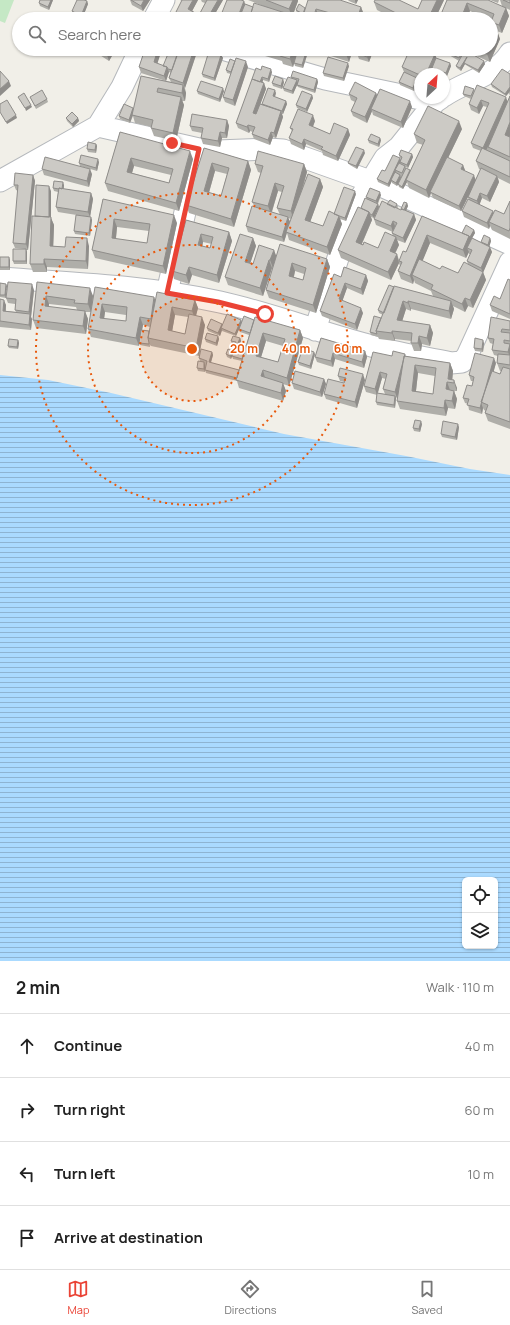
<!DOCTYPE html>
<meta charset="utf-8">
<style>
body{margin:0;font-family:Manrope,sans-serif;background:#f2f2f2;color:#222}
.controls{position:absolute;right:12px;bottom:12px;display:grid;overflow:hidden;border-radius:6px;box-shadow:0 1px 3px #0004}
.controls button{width:36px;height:36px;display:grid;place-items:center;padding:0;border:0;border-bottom:1px solid #e0e0e0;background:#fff;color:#222;font:20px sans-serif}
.compass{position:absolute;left:414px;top:68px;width:36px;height:36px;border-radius:50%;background:#fff;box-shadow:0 1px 3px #0004;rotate:26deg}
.stop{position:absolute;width:12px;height:12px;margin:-9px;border:3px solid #ea4335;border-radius:50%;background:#fff}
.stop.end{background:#ea4335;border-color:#fff;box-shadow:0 1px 4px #0008}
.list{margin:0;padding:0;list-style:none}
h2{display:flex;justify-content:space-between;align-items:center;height:52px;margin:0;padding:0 16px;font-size:17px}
h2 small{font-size:13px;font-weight:400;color:#767676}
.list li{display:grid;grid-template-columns:26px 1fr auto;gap:12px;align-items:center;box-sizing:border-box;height:64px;padding:0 16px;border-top:1px solid #e0e0e0}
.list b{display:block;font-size:15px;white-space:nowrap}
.list em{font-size:13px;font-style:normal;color:#767676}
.icon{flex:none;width:22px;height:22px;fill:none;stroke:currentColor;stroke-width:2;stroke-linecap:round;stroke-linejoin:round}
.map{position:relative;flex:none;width:510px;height:961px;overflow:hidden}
.search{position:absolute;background:#fff;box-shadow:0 1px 3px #0004;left:12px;right:12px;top:12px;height:44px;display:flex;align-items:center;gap:10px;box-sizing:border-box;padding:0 14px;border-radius:22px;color:#767676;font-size:15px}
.sheet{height:308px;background:#fff}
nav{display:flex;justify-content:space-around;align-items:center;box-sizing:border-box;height:56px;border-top:1px solid #e0e0e0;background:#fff;font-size:11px;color:#767676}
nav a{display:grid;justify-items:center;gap:2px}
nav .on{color:#ea4335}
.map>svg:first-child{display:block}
.pitch{fill:#c5e8c5}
.water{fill:url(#water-rules);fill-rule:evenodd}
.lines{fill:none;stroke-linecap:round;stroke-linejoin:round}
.minor-casing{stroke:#b5b8bc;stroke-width:23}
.minor{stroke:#fff;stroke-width:21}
.wall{fill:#afaea9;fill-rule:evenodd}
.shaded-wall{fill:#8f8d8a}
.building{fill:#cccac5;stroke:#8f8d8a;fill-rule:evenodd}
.route{stroke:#ea4335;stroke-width:5}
.ring{fill:none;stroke:#e8590c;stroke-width:2;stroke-dasharray:2 4}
.centre{fill:#e8590c;stroke:#fff;stroke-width:2}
.ring-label{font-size:12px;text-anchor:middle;font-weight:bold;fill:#e8590c;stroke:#fff;stroke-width:3;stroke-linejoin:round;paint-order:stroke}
</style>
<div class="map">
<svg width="510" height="961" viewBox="0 0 510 961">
<defs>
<pattern id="water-rules" width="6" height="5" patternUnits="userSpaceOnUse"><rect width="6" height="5" fill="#aadaff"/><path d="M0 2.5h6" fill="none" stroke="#8eb4d2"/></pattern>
</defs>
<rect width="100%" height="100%" fill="#f1efe8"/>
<path class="pitch" d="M0,0h14l-9,23 -5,-2z"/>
<path class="water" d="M0,375l48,5 63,13 173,41 122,22 64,13 40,6v486h-510zM465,880h30v66h-30z"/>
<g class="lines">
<defs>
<path id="minor" d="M154,19l10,-19
M222,49l103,30 110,23
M444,96c21,-15 51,-19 66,-43
M98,126l101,23 19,2 50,-2 15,1 87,31 140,63
M0,181l98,-55 24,-39 18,-38
M0,278c74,5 147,8 220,24 50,11 98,30 148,43 27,8 55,12 83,18l11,-1 5,-6 43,-94
M167,293l32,-144
M315,330l31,-97 15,-36 24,-39 14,-11 36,-45 6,-4"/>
</defs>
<use href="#minor" class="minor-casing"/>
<use href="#minor" class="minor"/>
</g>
<path class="wall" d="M53,0l-4,10 -9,-4 -1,-3z
M130,0h20l-7,11 -11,-6z
M180,0h18l-6,11 7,4 6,-12 -3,-1 -1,-2h22l-11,19h-39v-1l9,-17z
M248,0h50v1l-5,14 6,4h-85l30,-18 1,3 8,3h13z
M348,0h10l-2,4 -7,-3z
M422,0h22l-9,19h-40l-18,-9 -3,-8 44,7z
M447,0l55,6 -2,-6h10v10l-4,-2 3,8 -7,17 -5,-2 3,8 -10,23 -16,-7 11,9 -6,9 -13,-8 -1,-1 -4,7 -4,-3 -1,-2 3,-5 -10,-6 -1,-2 2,-4h41l2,-20 -2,-6v-4h-3l-18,-8 -31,8z
M490,0h9l-1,3z
M87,1l1,3 -6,15 -9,-5 -1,-3z
M361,7l3,8 -1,4h-38l-6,-2 -16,-1 -6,-3 -1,-3 9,-2z
M91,49h25l-7,12 -17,-11z
M145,49h17l-5,14 6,3 16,-17h19l-13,39 1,5 -1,8h-3l2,4 -8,36 -22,-5 -3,-8 1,-1 -17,-4 -2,-7 -3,7 -10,-4 -1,-3 15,-7 7,-33 30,6 -2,-4 2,-5 -2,-1 -3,9 -25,-8 -2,-6z
M236,49h7l-1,3z
M248,49h50v1l-5,17 -10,-3 -1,-3 -34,-10z
M310,49h43l-4,13z
M374,49l-5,13 -10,-3 -2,-6z
M410,49h14v1l11,4 1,4 14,5 1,3 -4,10 -3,-1v-1h-2l-9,-3v-2l-3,5h-10v5l-3,-1 1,2 -4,11 -14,-6 -1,-3 5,-10 -2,-5z
M308,52l-5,16 -8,-2 -1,-3z
M221,55l2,3 -8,23 -12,-4 -1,-3z
M349,66l-5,15 -20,-5 -1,-3z
M248,67l-13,39 -10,-4 -2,-5 8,-23 -4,-1 -1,-3z
M261,70l11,2 -3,10 -6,-2 -1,3h2l2,6 -6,15h2l14,-11 -1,4 11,4 1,3 -4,10h-1l1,3 -7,21 -3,-1 -3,8 -16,-6 -2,-5 1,-2 -3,-1 -1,2 -11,-5 -2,-5 16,-43z
M510,74v110l-12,-6 1,4 -9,20 -8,-4 -3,7 14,8 11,1 6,-13v38l-18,-9 -2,-4 -1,3 -25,-12 -2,-6 7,-11 -1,-3 -7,14 -28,-13 -2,-5 -2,5 -20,-10 -2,-6 -4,7 -4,-2 -1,-3 3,-5 -4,7 -5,-3v-2l-3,6 -11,-5 -1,-3 8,-8 16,-11v-1l-1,-1 -1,-3 13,-1 1,3 -5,11 -2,-1v2l4,1v1l13,-26 -6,-2 -3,-9 48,-5 -14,29 15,7 2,6 10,9 6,-10 -2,-1 -3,-8 5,-10 -8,-3 -2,-5 16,-36 -4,-1 -4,8 -8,-4 -2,-6 2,-5 -7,-3 -1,-2 11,-5v2l33,11 3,-6 -1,-3 -3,3 -14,-9 -1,-3z
M291,77l26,2 1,3 -3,11 -17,-6 -1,-2 -4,9 -9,-3 -1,-3 8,-10z
M284,82l-2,7 -9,-3 -1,-3z
M420,82v11h-2l-1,-3z
M197,91h27l-4,11 -22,-8z
M376,93l1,2 35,12 -9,21 -30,-13 -1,-4 -5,12 -14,-7 -2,-5 4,-9 -4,-2 -2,-6z
M312,95l1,3 -6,14 -10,-4 -1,-3z
M30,97l17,2 1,3 -12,7z
M66,118h12l1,3 -6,6 -6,-6z
M227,120l2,6 -2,12h-5l-2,9 -17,-3 -2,-6 1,-5 -10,-2 -2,-5z
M315,121l-2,6 17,7 18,-5 2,6 -12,26 -15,-6 -1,-4 -16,-7 -2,6 -13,-6 -2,-6 3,-7 -2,-3z
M120,132l73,27 -14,52 -71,-20 -3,-8zM134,166l37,9 -2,8 -37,-10z
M368,140h13l-2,7 -10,-4z
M96,144l1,2 -1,7 -8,-1 -1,-3z
M204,148l44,13 3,9 -17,57 -45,-14 -3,-8zM215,171l12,3 -6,22 -12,-3z
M365,153l-8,16 -7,-4 -2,-2z
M99,162l-2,9 -17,-5 -1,-3z
M255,164h49l3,8 -4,16 17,-9 3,8 -13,35 13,4 11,-12 22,-20 -10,27 -6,-2 2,5 -12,31 -41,-15 -2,-7 -3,9 -36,-10 -2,-6 9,-19 -3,-5 9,-29 -3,-1zM278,191l4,1 -5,16 3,7 -8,-3zM288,218l3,1 -1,3z
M42,169l50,5 -3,13 -45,-12z
M33,175l2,6 -7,69h-2l1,2v12h-13l-1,-3 12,-12 -10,-1 -2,-5 5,-52 -2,-1 -2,-5z
M64,185v4l27,4 2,6 -3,18 2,3 -2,16 -15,-2 -1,-3 15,-14 -31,-5 -2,-5 2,-15 -4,-1 -1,-3z
M51,191v27l3,7 -1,21 12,1 24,-1 -1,23 -41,-2v5h-14l-3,-8 5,-48z
M381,195l-3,9 1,3 -5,11 -3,-1 1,3 -10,24 16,4 15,-12 -1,-3 3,-7 -2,6 -17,-7 -2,-6 13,-15h10l1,3 -1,2 4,1v-1l6,-6 1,3 -2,4 8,4 2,6 -11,23 -8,-3 2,5 -4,9h2l2,6 7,-8 16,-36 40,17 12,-3 1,3 -4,7 11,3 8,-5 1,3 -2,5 3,6 -9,20 3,8 -13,28 -5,-2 -3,6 -12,-6 1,3 -3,10 -40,-10v2l-5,-2 -4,12 28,4 3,8 -3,13 -8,-2 -1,7h-7l-3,-8 1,-2 -17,-2v2l-16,-2 -1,-2 -7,-2 -1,-3 11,-14 2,-3 -4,-2 -1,-3 16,-23 39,9 -2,-5 -16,-8 -1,-3 -1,4 -12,-5 -3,-8 2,-5 -1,-3 -8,17 -50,-22 -3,-8 23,-42 6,-9 -1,-2zM430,243l36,15 3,-6v2h2l-4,7 1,3 -10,9 -18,-4 -18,-8z
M103,199l74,24 -11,51 -71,-16 -3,-8zM117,227l32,4 -2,12 -31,-4z
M186,220l43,12 3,9 -13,42 -27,-8 -3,9 -15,-5 -2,-8zM203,242l9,2 -2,4 -8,-2z
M253,238l3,8 -6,18h3l21,-14 2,7 51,2 3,8 -14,46 -47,-15 -3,-8 7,-22h-1l-9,28 -35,-11 -3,-8zM295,271l9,3 -1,6 -9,-3z
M0,257l10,3v10h-10z
M366,275l2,6 -5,14 -16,-7 -5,13 21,12 -6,17 -35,-14 -2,-5 21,-34z
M510,280v39l-18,-8 -2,-6 10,-6z
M37,282l56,14 61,1 1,3h40l3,8 -2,8 9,9 -6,31 -48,-10 -1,-1v2l-10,-2 -1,-2v3l-48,-9 -3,-8 3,-17h-6l3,7 -2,15 -50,-6 -3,-8zM49,304l27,3 1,3 -28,-3zM105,312l21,3v6l-22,-2zM175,315l13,2 -3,17 -13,-3zM143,325l7,2 -1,4 -7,-1z
M0,283l6,1v14l-6,-1z
M34,290l-3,27 1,2 -1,11 -31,-3v-28l6,6v6l10,1 -1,-2v-6l-7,-1 -2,-5z
M241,320l1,2 12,-2 46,10 3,8 -14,48 -6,-2 3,7 -3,10 -44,-13 -2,-7 -31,-8 -1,-3v2l-7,-1 -1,-3 5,-6 -2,-1 -1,-3 13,-6 1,3 -2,8 28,7 3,-9 -9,-2 -1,-3 -1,3 -4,-2 -1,-3 7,-1 2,-8 -3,-1 -1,-3 9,-3 1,3 -1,3 6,2 3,-11 -9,-3 -1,-3 -3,7 -14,-5v-1l-2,6 -12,-5 -1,-3 15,-4v1zM266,341l17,5 -5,16 -17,-5z
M510,321v108l-22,-8 -3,-8 1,-2 -2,-1 -1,-2 -1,6 -13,-4 -1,-6 -3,-1 -2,-5 9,-12 1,-5h-2l-2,-6 27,-12 -3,9 7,2 1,-3h-1l-3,-8 1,-7 -4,-1 -2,-5 1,-6 -3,-1 -2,-5z
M218,336l1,3 -2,7 -11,-4 -1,-3z
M321,338l44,13 2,6 -3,11 -29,-9 -2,8 -16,-5 -2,-5z
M18,340l1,3 -1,6 -9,-1 -1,-2z
M484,343l-1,9 -8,-1 -1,-3z
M315,354l-4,15 -12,-4 -1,-3z
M405,354v2l45,7 3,8 -1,9 5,8v3h-3l3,8 -2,10 -7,-1 -2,8 -46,-7 -3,-8 1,-7 -1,4 -1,-1v1l-1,10 -18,-3 -1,-3 1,-7 -11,-3 -2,-6 28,-30zM418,373l17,3 -2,18 -17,-3zM382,378l4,1 -3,10 2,5 -7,-1z
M338,376l27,4 -8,28 -31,-9 -2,-5 20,-11v-1l-4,-1z
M324,379l2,5 -4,13 -28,-8 -2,-6z
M422,424l-2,8 -6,-1 -1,-3z
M459,427l-2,13 -15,-3 -1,-3z"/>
<path class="shaded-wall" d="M51,0h2l-4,10 -1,-3z
M144,0h6l-7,11 -2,-5z
M193,0h5l-8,15 -2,-6z
M218,0h5l-11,19h-5z
M293,0h5v1l-6,16 -3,-8z
M355,0h3l-2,4 -1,-3z
M437,0h7l-9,19h-7z
M87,1l1,3 -6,15 -1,-3z
M244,1l2,6 -6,9 1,3h-4z
M467,3l3,8 -3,8 -5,-3z
M361,7l3,8 -1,4h-6z
M506,8l3,8 -7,17 -3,-8z
M316,9l3,8 -1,2h-5z
M497,31l3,8 -10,23 -3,-8 2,-5h2v-4z
M111,49h5l-7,12 -2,-6z
M158,49h4l-6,19 -2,-6z
M194,49h4l-13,39 -2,-5z
M293,49h5v1l-5,17 -3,-8z
M307,49l1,3 -5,16 -1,-3z
M348,49h5l-4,13 -3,-8z
M370,49h4l-5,13 -2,-5z
M435,54l2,6 -5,8 1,1 -3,5h-4z
M221,55l2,3 -8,23 -1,-3z
M467,57l-3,6 1,1 -4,7 -1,-3z
M246,61l2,6 -13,39 -2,-6z
M484,61l1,3 -6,9 -1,-3z
M348,63l1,3 -5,15 -1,-3z
M450,63l1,3 -4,10 -1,-3z
M167,67l2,5 -3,9 -2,-5z
M271,69l1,3 -3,10 -1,-3z
M262,77l1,3 -1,5 -2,-3z
M417,78l1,2 -4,11 -1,-3z
M283,79l1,3 -2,7 -1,-3z
M317,79l1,3 -3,11 -1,-3z
M297,80l1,3 -5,11 -1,-3z
M9,81l2,5 -11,10v-7z
M264,83l2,6 -11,30 -2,-6z
M183,85l3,8 -1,8 -3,-8z
M510,87v4l-4,5 -1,-2z
M223,88l1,3 -4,11 -1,-3z
M275,90l1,3 -2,6 -1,-3z
M376,93l2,5 -7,11 1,2 -5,12 -2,-6z
M312,95l1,3 -6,14 -1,-3z
M181,97l3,8 -8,36 -3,-8z
M506,97l2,6 -23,50 -2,-5z
M481,100l2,6 -4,8 -2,-6z
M286,101l1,3 -4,10 -1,-3z
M410,101l2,6 -9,21 -2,-6z
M31,105l1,2 -6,4 -1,-3z
M133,108l1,3 -4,12 -1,-3z
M281,111l2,6 -7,21 -2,-5z
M16,115l1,3 -10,6 -1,-2z
M313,115l2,6 -4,10 -2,-6z
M78,118l1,3 -6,6 -1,-3z
M227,120l2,6 -2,12 -2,-5z
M459,121l3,8 -31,64 -1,-1 1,1 -2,5 -3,-8z
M510,122v15l-5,-2z
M248,125l2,6 -1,2 -2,-6z
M348,129l2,6 -12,26 -2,-5z
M220,132l2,6 -2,9 -2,-6z
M271,132l2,5 -3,8 -2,-5z
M380,138l1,2 -2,7 -1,-3z
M304,139l2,5 -2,6 -2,-6z
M96,144l1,2 -1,7 -1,-3z
M364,150l1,3 -8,16 -1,-3z
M190,151l3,8 -14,52 -3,-8z
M412,154l1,3 -5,11 -1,-3z
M131,158l3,8 -4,14 -3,-8z
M400,158l1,3 -5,10 -1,-1 1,2 -7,15 -1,-3z
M98,159l1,3 -2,9 -1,-3z
M248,161l3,9 -17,57 -3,-8z
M212,163l3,8 -8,28 -3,-8z
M304,164l3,8 -14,47 -2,-8z
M463,165l2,5 -2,5 -2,-6z
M90,169l2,5 -3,13 -2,-6z
M410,170l1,3 -5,7 1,2 -4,7 -1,-2z
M33,175l2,6 -7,69 -2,-6z
M400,175l1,3 -4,8 -1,-3z
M474,175l2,6 -15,30 -2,-5z
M497,176l2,6 -9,20 -3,-6z
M320,179l3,8 -15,41 -3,-8z
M63,182l1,3 -1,8 -1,-3z
M275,183l3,8 -7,23 -3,-8z
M49,186l2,5v27l3,7 -1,29 -3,-8 -1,-29z
M355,191l1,3 -10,27 -1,-3z
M380,192l1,3 -4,9 -1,-3z
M91,193l2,6 -3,18 -2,-5z
M480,193l2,5 -3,8 -2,-5z
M407,203l1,3 -3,7 -1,-3z
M378,204l1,3 -5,11 -2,-3z
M493,211l2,5 -6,6 1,4 -1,3 -2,-6z
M369,212l3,8 -13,30 -3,-8z
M414,214l2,6 -11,23 -2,-5z
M174,215l3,8 -11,51 -3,-8z
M339,216l3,8 -12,31 -3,-8z
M91,217l1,3 -2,16 -1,-3z
M288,217l2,5 -6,20 -2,-5z
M114,219l3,8 -2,19 -3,-8z
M393,221l2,5 -2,6 -2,-6z
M474,230l1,3 -4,7 -4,8 2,4 -3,6 -3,-8 6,-14z
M229,232l3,9 -13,42 -2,-8z
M201,234l2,8 -2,11 -3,-8z
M427,235l3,8 -14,34 -4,-2 2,5 -1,4 -3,-8z
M396,237l3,8 -7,14 -2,-8z
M87,238l2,8 -1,23 -2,-8z
M253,238l3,8 -8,24 -3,-8z
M490,238l1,3 -2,7 -1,-3z
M490,247l2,5 -9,21 -2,-5z
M26,249l1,3v12l-1,-3z
M274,250l3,8 -4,10 -3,-8z
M397,254l2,9 -8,17 -3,-8z
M9,257l1,3v10l-1,-3z
M44,259l3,8v5l-3,-8z
M327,259l3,8 -14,46 -3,-8z
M269,260l3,8 -9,28 -3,-8z
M292,263l3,8 -3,13 -3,-8z
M189,267l3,8 -3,9 -3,-9z
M483,272l3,8 -13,28 -3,-8z
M366,275l2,6 -5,14 -2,-6z
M345,283l2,5 -6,17 -2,-6z
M6,284l1,2 -1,12 -1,-3z
M32,284l2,6 -3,27 1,2 -1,11 -2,-5 1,-11 -1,-2z
M90,288l3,8 -2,16 -3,-8z
M46,296l3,8 -1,10 -3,-8z
M154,297l3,8 -3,22 -3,-8z
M465,298l3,8 -3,6 -3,-8z
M4,300l2,5 -1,11 -2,-5z
M195,300l3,8 -3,11 -3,-8z
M403,301l3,8 -6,19 -3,-8z
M408,301l3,8v2l-3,-8z
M451,301l3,8 -3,10 -2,-8z
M102,304l3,8 -2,14 -3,-8z
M172,307l3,8 -4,23 -3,-8z
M361,308l2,5 -6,17 -2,-6z
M85,311l3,8 -2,15 -3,-8z
M140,317l3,8 -4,21 -3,-8z
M202,317l3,8 -6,31 -3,-8z
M241,320l1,3 -6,13 -1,-2z
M222,324l1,3 -2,1 1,2 -2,6 -2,-3z
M430,325l3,8 -3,13 -3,-8z
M300,330l3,8 -14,48 -2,-8z
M392,331l3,8v2l-3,-8z
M263,333l3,8 -7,23 -3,-8z
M218,336l1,3 -2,7 -1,-3z
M419,336l3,8 -1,7 -3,-8z
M240,338l1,3 -2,5 -1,-3z
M18,340l1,3 -1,6 -1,-2z
M483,340l1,3 -1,9 -1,-3z
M510,344v13l-2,-5z
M232,351l1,3 -2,5 -1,-3z
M365,351l2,6 -3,11 -2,-6z
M212,352l1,3 -3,10 -1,-3z
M314,352l1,2 -4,15 -1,-3z
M333,353l2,6 -2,8 -2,-6z
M405,354l2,6 -10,38 -2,-6z
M494,358l2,5 -11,41 -4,-2z
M204,362l1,3v7l-1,-3z
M450,363l3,8 -1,12 -4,-4z
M415,365l3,8 -3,26 -3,-8z
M263,370l2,8 -4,-2z
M380,372l2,6 -5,17 -2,-6z
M363,374l2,6 -8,28 -2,-6z
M324,379l2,5 -4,13 -2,-5z
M454,380l3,8v3l-3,-8z
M447,382l3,8 -4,-1z
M283,383l3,8 -3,10 -2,-8z
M454,391l3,8 -2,10 -3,-8z
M395,396l1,2 -1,10 -1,-3z
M445,400l3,8 -2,8 -2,-8z
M481,403l2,5 -1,6 -2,-6z
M421,421l1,3 -2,8 -1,-3z
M458,424l1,3 -2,13 -2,-3z"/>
<path class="building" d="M40,0h11l-3,7 -9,-4z
M77,0h7l3,1 -6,15 -9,-5z
M131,0h13l-3,6z
M182,0h11l-5,9 11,6 8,-15h11l-11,19h-16l-5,-3 -1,3h-9l-3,-1z
M227,0h14l3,1 -7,18h-23l3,-6 4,2z
M266,0h27l-4,9z
M308,0h32l21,7 -4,12h-22l2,-4 -21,-6 -3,10h-11z
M375,0h24l19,9 4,-9h15l-9,19h-20l-34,-17z
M447,0h41l18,8 -7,17 -8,-3 3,-8 -27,-11 -5,13 7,3h-30z
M503,0h7v3z
M254,3l44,14 -1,2h-48z
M245,4l8,3 -4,12 -9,-3z
M299,4l6,4 -2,6 -7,-4z
M369,16l8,3h-9z
M491,28l6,3 -6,14z
M97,49h14l-4,6z
M145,49h13l-4,13 13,5 -3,9 -25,-9z
M170,49h6l3,1 -7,20 -4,-1 -1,-2 -4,-1z
M179,49h15l-11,34 -14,-5z
M266,49h27l-3,10 -10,-3 1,-3z
M298,49h9l-5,16 -8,-2z
M332,49h16l-2,5z
M358,49h12l-3,8 -10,-4z
M410,49h12l13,5 -9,20h-6v1l-18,-8z
M450,49h9l4,2 -4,7 -11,-5z
M475,49h14l-2,5z
M465,50l19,11 -6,9 -14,-7 3,-6 -7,11 -4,-2z
M209,51l12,4 -7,23 -12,-4z
M328,57l20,6 -5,15 -20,-5z
M236,58l10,3 -13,39 -10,-3z
M436,58l14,5 -4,10 -14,-5z
M230,59l5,2 -4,11 -5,-2z
M262,66l9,3 -3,10 -6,-2 -2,5 -8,-3 4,-11 5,2z
M502,69l8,5v13l-5,7 -14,-10z
M0,71l9,10 -9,8z
M293,71l24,8 -3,11 -17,-5 2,-6 -8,-2z
M404,72l13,6 -4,10 -14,-6z
M141,76l42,9 -1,8 -24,-5 -1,4 24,5 -8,36 -22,-5 2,-8 -21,-5z
M275,76l8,3 -2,7 -9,-3z
M288,77l9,3 -5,11 -9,-3z
M252,79l12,4 -11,30 3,1 4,-10 21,7 -7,22 -3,-1 -3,8 -16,-6 3,-7 -7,-2 -1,2 -11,-4z
M201,81l22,7 -4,11 -22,-8z
M355,82l21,11 -11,24 -14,-6 6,-13 -8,-4z
M419,82h1v9l-3,-1z
M477,85l29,12 -23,51 -12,-5 18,-40 -8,-3 -4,8 -8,-4z
M465,86l9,3 -3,7 -8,-2z
M268,88l7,2 -2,6 13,5 -4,10 -20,-7z
M380,89l30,12 -9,21 -30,-13z
M42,90l5,9 -12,7 -5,-9z
M302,91l10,4 -6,14 -10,-4z
M24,93l7,12 -6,3 -7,-11z
M510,96v26l-5,13 5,2v20l-22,-10z
M7,100l9,15 -10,7 -6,-10v-8z
M124,104l9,4 -4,12 -10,-4z
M428,106l31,15 -33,69 -20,-10 19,-40 -11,-6z
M298,109l15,6 -4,10 21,9 4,-11 14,6 -12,27 -15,-7 2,-2 -19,-8 -2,5 -13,-6 4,-9 -3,-1z
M72,112l6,6 -6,6 -6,-6z
M192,114l35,6 -2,13 -5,-1 -2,9 -17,-3 2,-10 -13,-2z
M120,132l70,19 -14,52 -71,-20zM131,158l42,11 -4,14 -42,-11z
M371,134l9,4 -2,6 -10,-4z
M88,142l8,2 -1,6 -8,-1z
M356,147l8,3 -8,16 -8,-3z
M204,148l44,13 -17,58 -45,-14zM212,163l17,5 -8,28 -17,-5z
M482,148l28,13v16l-34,-16z
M401,150l11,4 -5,11 -7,-3 2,-5 -3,-2z
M258,151l46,13 -13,47 -14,-3 7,-22 -9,-3 -7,23 -16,-4 11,-36 -8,-2z
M81,155l17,4 -2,9 -17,-5z
M393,155l7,3 -12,26 -11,-5 5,-9 3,1z
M45,157l45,12 -3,12 -45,-12z
M447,157l16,8 -2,4 13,6 -15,31 -29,-14z
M399,163l6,3 -3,7 -7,-3z
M406,168l4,2 -8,17 -4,-3z
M481,168l16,8 -10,20 -7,-3 -3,8 -9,-4z
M395,172l5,3 -4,8 -5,-3z
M15,173l18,2 -7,69 -13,-1 5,-58h-4z
M308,174l12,5 -15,41 18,6 6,-15 10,5 -12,31 -41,-15z
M54,181l9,1 -1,7 -3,-1v1l-6,-1z
M36,185l13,1v31l-14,-1z
M344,187l11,4 -10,27 -11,-4z
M59,188l32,5 -3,19 -32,-5z
M370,188l10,4 -4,9 -10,-4z
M365,198l13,6 -6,11 -2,-1 -1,-2 -8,-4z
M103,199l71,16 -11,51 -71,-16zM114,219l36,5 -3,19 -35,-5z
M468,199l25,12 -6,12 -25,-12z
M390,200l7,4 -2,4 -8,-4z
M382,201l19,9 1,-1 12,5 -11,24 -11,-5 5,-10 -4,-2 -2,5 -17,-7z
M510,201v27l-1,3 -20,-9 6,-12 9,4z
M404,202l3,1 -3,7 -2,-1h-1z
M252,206l36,11 -6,20 -36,-11z
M358,207l11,5 -13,30 7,3 1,-3 14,6 7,-16 11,5 -6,14 7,3 -9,18 -50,-22z
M76,215l15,2 -2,16 -15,-2z
M32,216l19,1 -1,29 15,1 1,-10 21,1 -1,23 -42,-2v5h-14z
M422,216l47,20 -6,14 -36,-15 -17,41 -12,-5 4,-9 -3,-1 4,-10 3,1z
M186,220l43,12 -12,43 -28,-8 -3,8 -14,-4zM201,234l12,3 -3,11 -12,-3z
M466,225l8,5 -4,7 -1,-1 -7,-3z
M240,234l13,4 -8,24 8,2 6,-19 15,5 -4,10h-1l-9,28 -35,-11z
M484,235l6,3 -2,7 -7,-3z
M472,238l18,9 -9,21 -14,-7 5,-11 -5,-2z
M280,244l47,15 -14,46 -47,-15zM292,263l14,5 -3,12 -14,-4z
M13,249h13v12h-13z
M0,257h9v10h-9z
M419,259l21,10 2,-3 16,7 6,-11 19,10 -13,28 -5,-2 -3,6 -31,-15 2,-4 -21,-10z
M344,267l22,8 -5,14 -16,-6 -6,16 22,9 -6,16 -35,-13 14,-37 7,3z
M508,279l2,1v34l-20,-9 4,-9 6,3z
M8,282l24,2 -3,28 -14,-2 1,-11 -10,-1z
M37,282l53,6 -2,16 -14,-1 1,-3 -29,-4 -1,10 40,5 -2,15 -50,-6z
M0,283l6,1 -1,11h-5z
M389,285l5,2 -10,26 -6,-3z
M394,286l57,15 -2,10 -41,-10v2l-5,-2 -6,19 33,5 -3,13 -8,-2 -1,7h-7l1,-10 -20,-2v2l-16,-2z
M95,287l59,10 -3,22 -11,-2 -4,21 -48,-9zM102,304l25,3 -1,14 -26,-3z
M157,292l38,8 -3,11 -20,-4 -4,23 17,4 4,-20 13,3 -6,31 -48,-10z
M0,299l4,1 -1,11 27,3 -1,11 -29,-4z
M227,314l14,6 -6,14 -14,-6z
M244,316l10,4 -4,13 -11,-4z
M374,316l7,2 -5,13 1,3 -7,-2z
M255,317l45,13 -13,48 -24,-8 -2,6 22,7 -2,10 -45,-13zM263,333l22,6 -7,23 -22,-6z
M491,317l19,4v9l-8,-1 -1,3 9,1v8l-6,-1v3l6,1 -2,8 -16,-2 2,-11 -6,-1z
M211,319l11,5 -4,9 -11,-5z
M141,330l8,1 -1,7 1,5v1l-10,-1z
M207,333l11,3 -2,7 -11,-4z
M233,336l7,2 -2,5 8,3 -4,13 -10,-3 4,-14 -5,-1z
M321,338l44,13 -3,11 -29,-9 -2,8 -16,-4z
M475,338l8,2 -1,9 -8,-1z
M9,339l9,1 -1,7 -9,-1z
M303,348l11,4 -4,14 -12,-4z
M201,349l11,3 -3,10 30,8 -2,8 -32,-8 2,-9 -8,-3z
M228,349l4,2 -2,5 -4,-2z
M393,351l12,3 -10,38 -12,-3 4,-15 -7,-2 -5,17 -11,-3 9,-34 19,4z
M475,353l19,5 -14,50 -13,-3 2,-6 -6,-1 4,-13 5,1 2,-9 -5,-2z
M498,354l12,1v10l-13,-2z
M404,356l46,7 -2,16 6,1v3l-7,-1 -1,7 8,2 -2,10 -7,-1 -1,8 -47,-7zM415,365l21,3 -3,26 -21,-3z
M198,361l6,1v7l-7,-1z
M503,367l7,2v53l-25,-9 3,-8 -7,-3 11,-31 8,3z
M340,368l23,6 -8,28 -31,-8 4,-15 16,4 2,-5 -8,-2z
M295,371l29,8 -4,13 -28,-9z
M377,393l18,3 -1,9 -18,-3z
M415,420l6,1 -2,8 -6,-1z
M443,421l15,3 -3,13 -14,-3z"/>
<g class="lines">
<path class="route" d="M172,143l27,6 -32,144 51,9 47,12"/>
</g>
<circle cx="192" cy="349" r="52" fill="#e8590c" fill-opacity=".12"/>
<g class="ring">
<circle cx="192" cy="349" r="52"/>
<circle cx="192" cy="349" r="104"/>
<circle cx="192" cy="349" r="156"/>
</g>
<circle cx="192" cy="349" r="6" class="centre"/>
<g class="ring-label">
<text x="244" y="353">20 m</text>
<text x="296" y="353">40 m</text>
<text x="348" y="353">60 m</text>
</g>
</svg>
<div class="controls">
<button><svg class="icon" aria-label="locate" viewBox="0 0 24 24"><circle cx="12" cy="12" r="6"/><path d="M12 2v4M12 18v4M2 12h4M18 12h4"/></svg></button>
<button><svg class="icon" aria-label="layers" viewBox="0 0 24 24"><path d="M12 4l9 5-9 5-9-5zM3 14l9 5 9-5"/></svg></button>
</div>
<svg class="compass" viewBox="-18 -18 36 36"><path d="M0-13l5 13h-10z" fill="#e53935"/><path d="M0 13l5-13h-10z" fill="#767676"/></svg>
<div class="stop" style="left:265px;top:314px"></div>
<div class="stop end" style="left:172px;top:143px"></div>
<div class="search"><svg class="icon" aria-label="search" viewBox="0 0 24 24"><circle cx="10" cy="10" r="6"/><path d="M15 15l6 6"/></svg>Search here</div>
</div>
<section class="sheet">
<h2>2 min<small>Walk · 110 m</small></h2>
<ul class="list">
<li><svg class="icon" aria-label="ahead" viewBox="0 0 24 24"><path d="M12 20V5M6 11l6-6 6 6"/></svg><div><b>Continue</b></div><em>40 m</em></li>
<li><svg class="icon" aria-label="right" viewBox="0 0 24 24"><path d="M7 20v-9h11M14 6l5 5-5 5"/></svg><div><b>Turn right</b></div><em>60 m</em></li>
<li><svg class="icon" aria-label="left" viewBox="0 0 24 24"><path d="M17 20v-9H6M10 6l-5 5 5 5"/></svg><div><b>Turn left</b></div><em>10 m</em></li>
<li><svg class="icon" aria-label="arrive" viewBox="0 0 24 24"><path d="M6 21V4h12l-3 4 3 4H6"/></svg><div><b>Arrive at destination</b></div></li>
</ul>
</section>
<nav>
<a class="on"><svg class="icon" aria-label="map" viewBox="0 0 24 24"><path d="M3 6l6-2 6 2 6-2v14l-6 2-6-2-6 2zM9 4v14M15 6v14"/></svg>Map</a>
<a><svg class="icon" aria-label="directions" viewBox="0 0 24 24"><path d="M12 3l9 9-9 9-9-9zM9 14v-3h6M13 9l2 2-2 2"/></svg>Directions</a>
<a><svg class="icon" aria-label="saved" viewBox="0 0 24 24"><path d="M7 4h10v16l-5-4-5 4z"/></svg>Saved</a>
</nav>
